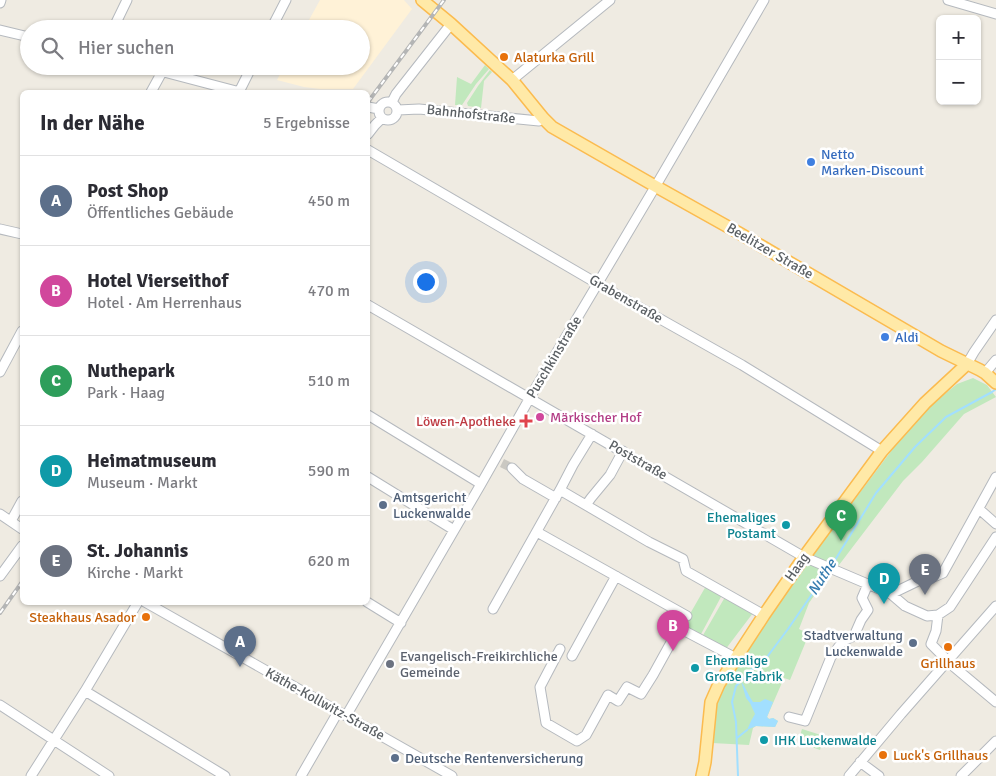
<!DOCTYPE html>
<html lang="de">
<meta charset="utf-8">
<style>
body{margin:0;font-family:Signika,sans-serif;background:#f7f7f7;color:#2b2b33}
.controls{position:absolute;right:15px;top:15px;display:grid;overflow:hidden;border-radius:8px;box-shadow:0 1px 4px #0004}
.controls button{width:45px;height:45px;display:grid;place-items:center;padding:0;border:0;border-bottom:1px solid #e1e1e2;background:#fff;color:#2b2b33;font:25px sans-serif}
.you{position:absolute;left:425px;top:281px;width:18px;height:18px;margin:-12px;border:4px solid #fff;border-radius:50%;background:#1a73e8;box-shadow:0 0 0 8px #1a73e833}
.badge{display:grid;place-items:center;width:32px;height:32px;border-radius:50%;background:#db2777;color:#fff;font-size:16px;font-weight:700}
.pin{position:absolute;translate:-50% -41px;filter:drop-shadow(0 1px 2px #0008)}
.pin::after{content:'';position:absolute;top:26px;width:18px;height:15px;background:inherit;clip-path:polygon(0 0,100% 0,50% 100%)}
.list{margin:0;padding:0;list-style:none}
h2{display:flex;justify-content:space-between;align-items:center;height:65px;margin:0;padding:0 20px;font-size:21px}
h2 small{font-size:16px;font-weight:400;color:#7c7c81}
.list li{display:grid;grid-template-columns:32px 1fr auto;gap:15px;align-items:center;box-sizing:border-box;height:90px;padding:0 20px;border-top:1px solid #e1e1e2}
.list b{display:block;font-size:19px;white-space:nowrap}
.list p{margin:0;font-size:16px;white-space:nowrap;color:#7c7c81}
.list em{font-size:16px;font-style:normal;color:#7c7c81}
.icon{flex:none;width:28px;height:28px;fill:none;stroke:currentColor;stroke-width:2;stroke-linecap:round;stroke-linejoin:round}
.map{position:relative;flex:none;width:996px;height:776px;overflow:hidden}
.search{position:absolute;background:#fff;box-shadow:0 1px 4px #0004;left:20px;top:20px;width:350px;height:55px;display:flex;align-items:center;gap:12px;box-sizing:border-box;padding:0 18px;border-radius:28px;color:#7c7c81;font-size:19px}
.panel{position:absolute;background:#fff;box-shadow:0 1px 4px #0004;left:20px;top:90px;width:350px;height:515px;border-radius:8px}
.map>svg:first-child{display:block}
.commercial{fill:#fff2d7}
.green{fill:#c1e8bd}
.water{fill:#a2dfff}
.lines{fill:none;stroke-linecap:round;stroke-linejoin:round}
.stream{stroke:#a2dfff;stroke-width:2}
.minor-tunnel{stroke:#cac8c2;stroke-width:9;stroke-dasharray:9 4.5;stroke-linecap:butt}
.minor-casing{stroke:#b5b9be;stroke-width:11}
.major-casing{stroke:#fbbb4f;stroke-width:14}
.minor{stroke:#fff;stroke-width:9}
.major{stroke:#ffe9a7;stroke-width:11}
.rail-casing{stroke:#b4b5b5;stroke-width:4}
.rail{stroke:#fff;stroke-width:2;stroke-dasharray:5.5;stroke-linecap:butt}
.food-dot{fill:#e8710a;stroke:#fff;stroke-width:2}
.shop-dot{fill:#3f7fe0;stroke:#fff;stroke-width:2}
.hotel-dot{fill:#d1479c;stroke:#fff;stroke-width:2}
.health-dot{fill:#e0444e;stroke:#fff;stroke-width:2}
.service-dot{fill:#5c6f8a;stroke:#fff;stroke-width:2}
.culture-dot{fill:#0f9aa8;stroke:#fff;stroke-width:2}
.worship-dot{fill:#6b7280;stroke:#fff;stroke-width:2}
.labels{text-anchor:middle;dominant-baseline:central;stroke-width:5;stroke-linejoin:round;paint-order:stroke}
.food-label{font-size:14px;fill:#c56008;stroke:#fff;text-anchor:start}
.street-label{font-size:14px;fill:#5b6064;stroke:#fff}
.shop-label{font-size:14px;fill:#366cbe;stroke:#fff;text-anchor:start}
.hotel-label{font-size:14px;fill:#b23c85;stroke:#fff;text-anchor:start}
.health-label{font-size:14px;fill:#be3a42;stroke:#fff;text-anchor:end}
.service-label{font-size:14px;fill:#4e5e75;stroke:#fff;text-anchor:start}
.culture-label{font-size:14px;fill:#0d838f;stroke:#fff;text-anchor:start}
.worship-label{font-size:14px;fill:#5b616d;stroke:#fff;text-anchor:start}
.water-label{font-size:15px;font-style:italic;fill:#367caf;stroke:#fff}
</style>
<div class="map">
<svg width="996" height="776" viewBox="0 0 996 776">
<rect width="100%" height="100%" fill="#efebe2"/>
<path class="commercial" d="M320,0h84l8,9 -59,80h-33l-16,-2 -27,-7 7,-14h77v-37h-57z"/>
<path class="green" d="M485,65l4,4 -13,15 -14,21h-7l2,-28 14,7z
M490,70l2,2 -8,9 -3,27 -13,-2 -1,-3 11,-17z
M973,378l14,7 9,12 -32,17 -42,48 -19,19 -64,84 -7,5 -23,33 -10,26 10,5 -19,46 -6,-2 -17,39 2,2 4,-1 5,3 -3,6 -19,-1 -3,2 -4,17 -37,-2 4,-41 9,-21 42,-65 128,-170 35,-40 27,-22z
M706,586l16,9 -22,41 -17,-10z
M725,597l28,16 -28,37 -23,-13z
M802,729l22,7 -4,14 -22,-8z"/>
<path class="water" d="M741,681c5,7 7,14 12,21h7l5,-3 8,3 -6,15 2,2 4,-1 5,3 -3,6 -19,-1 -9,4 4,-9 4,-7 -5,-11 -4,-5z"/>
<g class="lines">
<path class="stream" d="M832,565l44,-72 39,-46 31,-30 46,-25 4,-3
M737,738l10,-8
M738,776l-2,-54 -4,-20 4,-16 20,-21 8,-4 24,-32 40,-58"/>
<path class="minor-tunnel" d="M502,463l10,5"/>
<defs>
<path id="minor" d="M948,0l48,14
M0,3l1,-3
M113,29l14,-29
M271,29l15,-29
M0,30l29,7
M141,66l99,26
M512,80l98,-80
M151,92l11,-20
M239,92l13,-26
M379 111a9 9 0 1 1 18 0a9 9 0 1 1-18 0Z
M392,102l4,-8 55,-70
M368,107l11,2
M398,110l21,-1 120,12 4,-3
M368,134l7,-9 7,-7
M368,150l230,134 144,81 140,86
M0,229l22,5
M368,305l436,252 87,37 14,12 22,10 11,-1 12,-8 46,-70
M967,364l7,-12 22,-32
M0,372l22,-41
M985,373l11,-13
M368,415l113,69
M512,468l11,11 33,19
M368,477l86,53
M560,490l89,52 34,17 3,12 78,44
M586,505l5,-7 19,-23 13,-24
M979,509l17,15
M0,514l22,15
M11,521l11,-20
M537,532l150,84
M0,576l22,-30
M891,594l27,-13 18,-5 7,-3 53,-96
M145,602l307,174
M367,602l34,21
M493,609l67,-119 13,-25 19,-31
M938,615l-2,16 -5,13 22,22 43,36
M560,649l-20,38 6,36 31,18 9,-6 22,-40 10,6 9,-14 14,7 12,-19 26,-47 57,30
M572,656l44,-80
M85,691l140,85
M0,705l109,71
M346,716l135,-232 51,-90 126,-212 106,-182
M789,717l16,4 26,-64 12,-16 11,-5 7,-16 7,-10 -6,-12 6,-14
M860,762l19,14
M31,776l54,-85 53,-89
M301,776l37,-64
M849,776l52,-62 95,-108
M961,776l35,-35"/>
<path id="major" d="M422,0l29,24 61,56 31,38 9,9 103,59 84,47 202,118 39,19 5,3 11,10
M702,776l3,-14 6,-60 8,-18 45,-69 40,-58 78,-106 43,-48 42,-39"/>
</defs>
<use href="#minor" class="minor-casing"/>
<use href="#major" class="major-casing"/>
<use href="#minor" class="minor"/>
<use href="#major" class="major"/>
<defs>
<path id="rail" d="M368,102l76,-102
M0,613l22,-31"/>
</defs>
<use href="#rail" class="rail-casing"/>
<use href="#rail" class="rail"/>
</g>
<g class="food-dot">
<circle cx="504" cy="57" r="5"/>
<circle cx="146" cy="617" r="5"/>
<circle cx="948" cy="647" r="5"/>
<circle cx="883" cy="755" r="5"/>
</g>
<g class="shop-dot">
<circle cx="811" cy="162" r="5"/>
<circle cx="885" cy="337" r="5"/>
</g>
<circle class="hotel-dot" cx="540" cy="417" r="5"/>
<path class="health-dot" d="M523.5 413.5h5v5h5v5h-5v5h-5v-5h-5v-5h5z"/>
<g class="service-dot">
<circle cx="383" cy="505" r="5"/>
<circle cx="913" cy="643" r="5"/>
<circle cx="395" cy="758" r="5"/>
</g>
<g class="culture-dot">
<circle cx="786" cy="525" r="5"/>
<circle cx="695" cy="668" r="5"/>
<circle cx="764" cy="740" r="5"/>
</g>
<circle class="worship-dot" cx="390" cy="664" r="5"/>
<g class="labels">
<g class="food-label">
<text x="514" y="57">Alaturka Grill</text>
<text x="136" y="617" text-anchor="end">Steakhaus Asador</text>
<text x="948" y="663" text-anchor="middle">Grillhaus</text>
<text x="893" y="755">Luck's Grillhaus</text>
</g>
<g class="street-label">
<text transform="translate(471 114) rotate(6)">Bahnhofstraße</text>
<text transform="translate(770 251) rotate(30)">Beelitzer Straße</text>
<text transform="translate(626 299) rotate(30)">Grabenstraße</text>
<text transform="translate(554 357) rotate(-59)">Puschkinstraße</text>
<text transform="translate(638 460) rotate(30)">Poststraße</text>
<text transform="translate(797 567) rotate(-55)">Haag</text>
<text transform="translate(325 704) rotate(29)">Käthe-Kollwitz-Straße</text>
</g>
<g class="shop-label">
<text x="821" y="154">Netto<tspan x="821" dy="16">Marken-Discount</tspan></text>
<text x="895" y="337">Aldi</text>
</g>
<g class="hotel-label">
<text x="550" y="417">Märkischer Hof</text>
</g>
<g class="health-label">
<text x="516" y="421">Löwen-Apotheke</text>
</g>
<g class="service-label">
<text x="393" y="497">Amtsgericht<tspan x="393" dy="16">Luckenwalde</tspan></text>
<text x="903" y="635" text-anchor="end">Stadtverwaltung<tspan x="903" dy="16">Luckenwalde</tspan></text>
<text x="405" y="758">Deutsche Rentenversicherung</text>
</g>
<g class="culture-label">
<text x="776" y="517" text-anchor="end">Ehemaliges<tspan x="776" dy="16">Postamt</tspan></text>
<text x="705" y="660">Ehemalige<tspan x="705" dy="16">Große Fabrik</tspan></text>
<text x="774" y="740">IHK Luckenwalde</text>
</g>
<g class="worship-label">
<text x="400" y="656">Evangelisch-Freikirchliche<tspan x="400" dy="16">Gemeinde</tspan></text>
</g>
<g class="water-label">
<text transform="translate(822 577) rotate(-57)">Nuthe</text>
</g>
</g>
</svg>
<div class="controls">
<button>+</button>
<button>−</button>
</div>
<div class="you"></div>
<div class="pin badge" style="left:240px;top:667px;background:#5c6f8a">A</div>
<div class="pin badge" style="left:673px;top:651px;background:#d1479c">B</div>
<div class="pin badge" style="left:841px;top:541px;background:#2e9e5b">C</div>
<div class="pin badge" style="left:884px;top:604px;background:#0f9aa8">D</div>
<div class="pin badge" style="left:925px;top:595px;background:#6b7280">E</div>
<div class="search"><svg class="icon" aria-label="search" viewBox="0 0 24 24"><circle cx="10" cy="10" r="6"/><path d="M15 15l6 6"/></svg>Hier suchen</div>
<section class="panel">
<h2>In der Nähe<small>5 Ergebnisse</small></h2>
<ul class="list">
<li><span class="badge" style="background:#5c6f8a">A</span><div><b>Post Shop</b><p>Öffentliches Gebäude</p></div><em>450 m</em></li>
<li><span class="badge" style="background:#d1479c">B</span><div><b>Hotel Vierseithof</b><p>Hotel · Am Herrenhaus</p></div><em>470 m</em></li>
<li><span class="badge" style="background:#2e9e5b">C</span><div><b>Nuthepark</b><p>Park · Haag</p></div><em>510 m</em></li>
<li><span class="badge" style="background:#0f9aa8">D</span><div><b>Heimatmuseum</b><p>Museum · Markt</p></div><em>590 m</em></li>
<li><span class="badge" style="background:#6b7280">E</span><div><b>St. Johannis</b><p>Kirche · Markt</p></div><em>620 m</em></li>
</ul>
</section>
</div>
